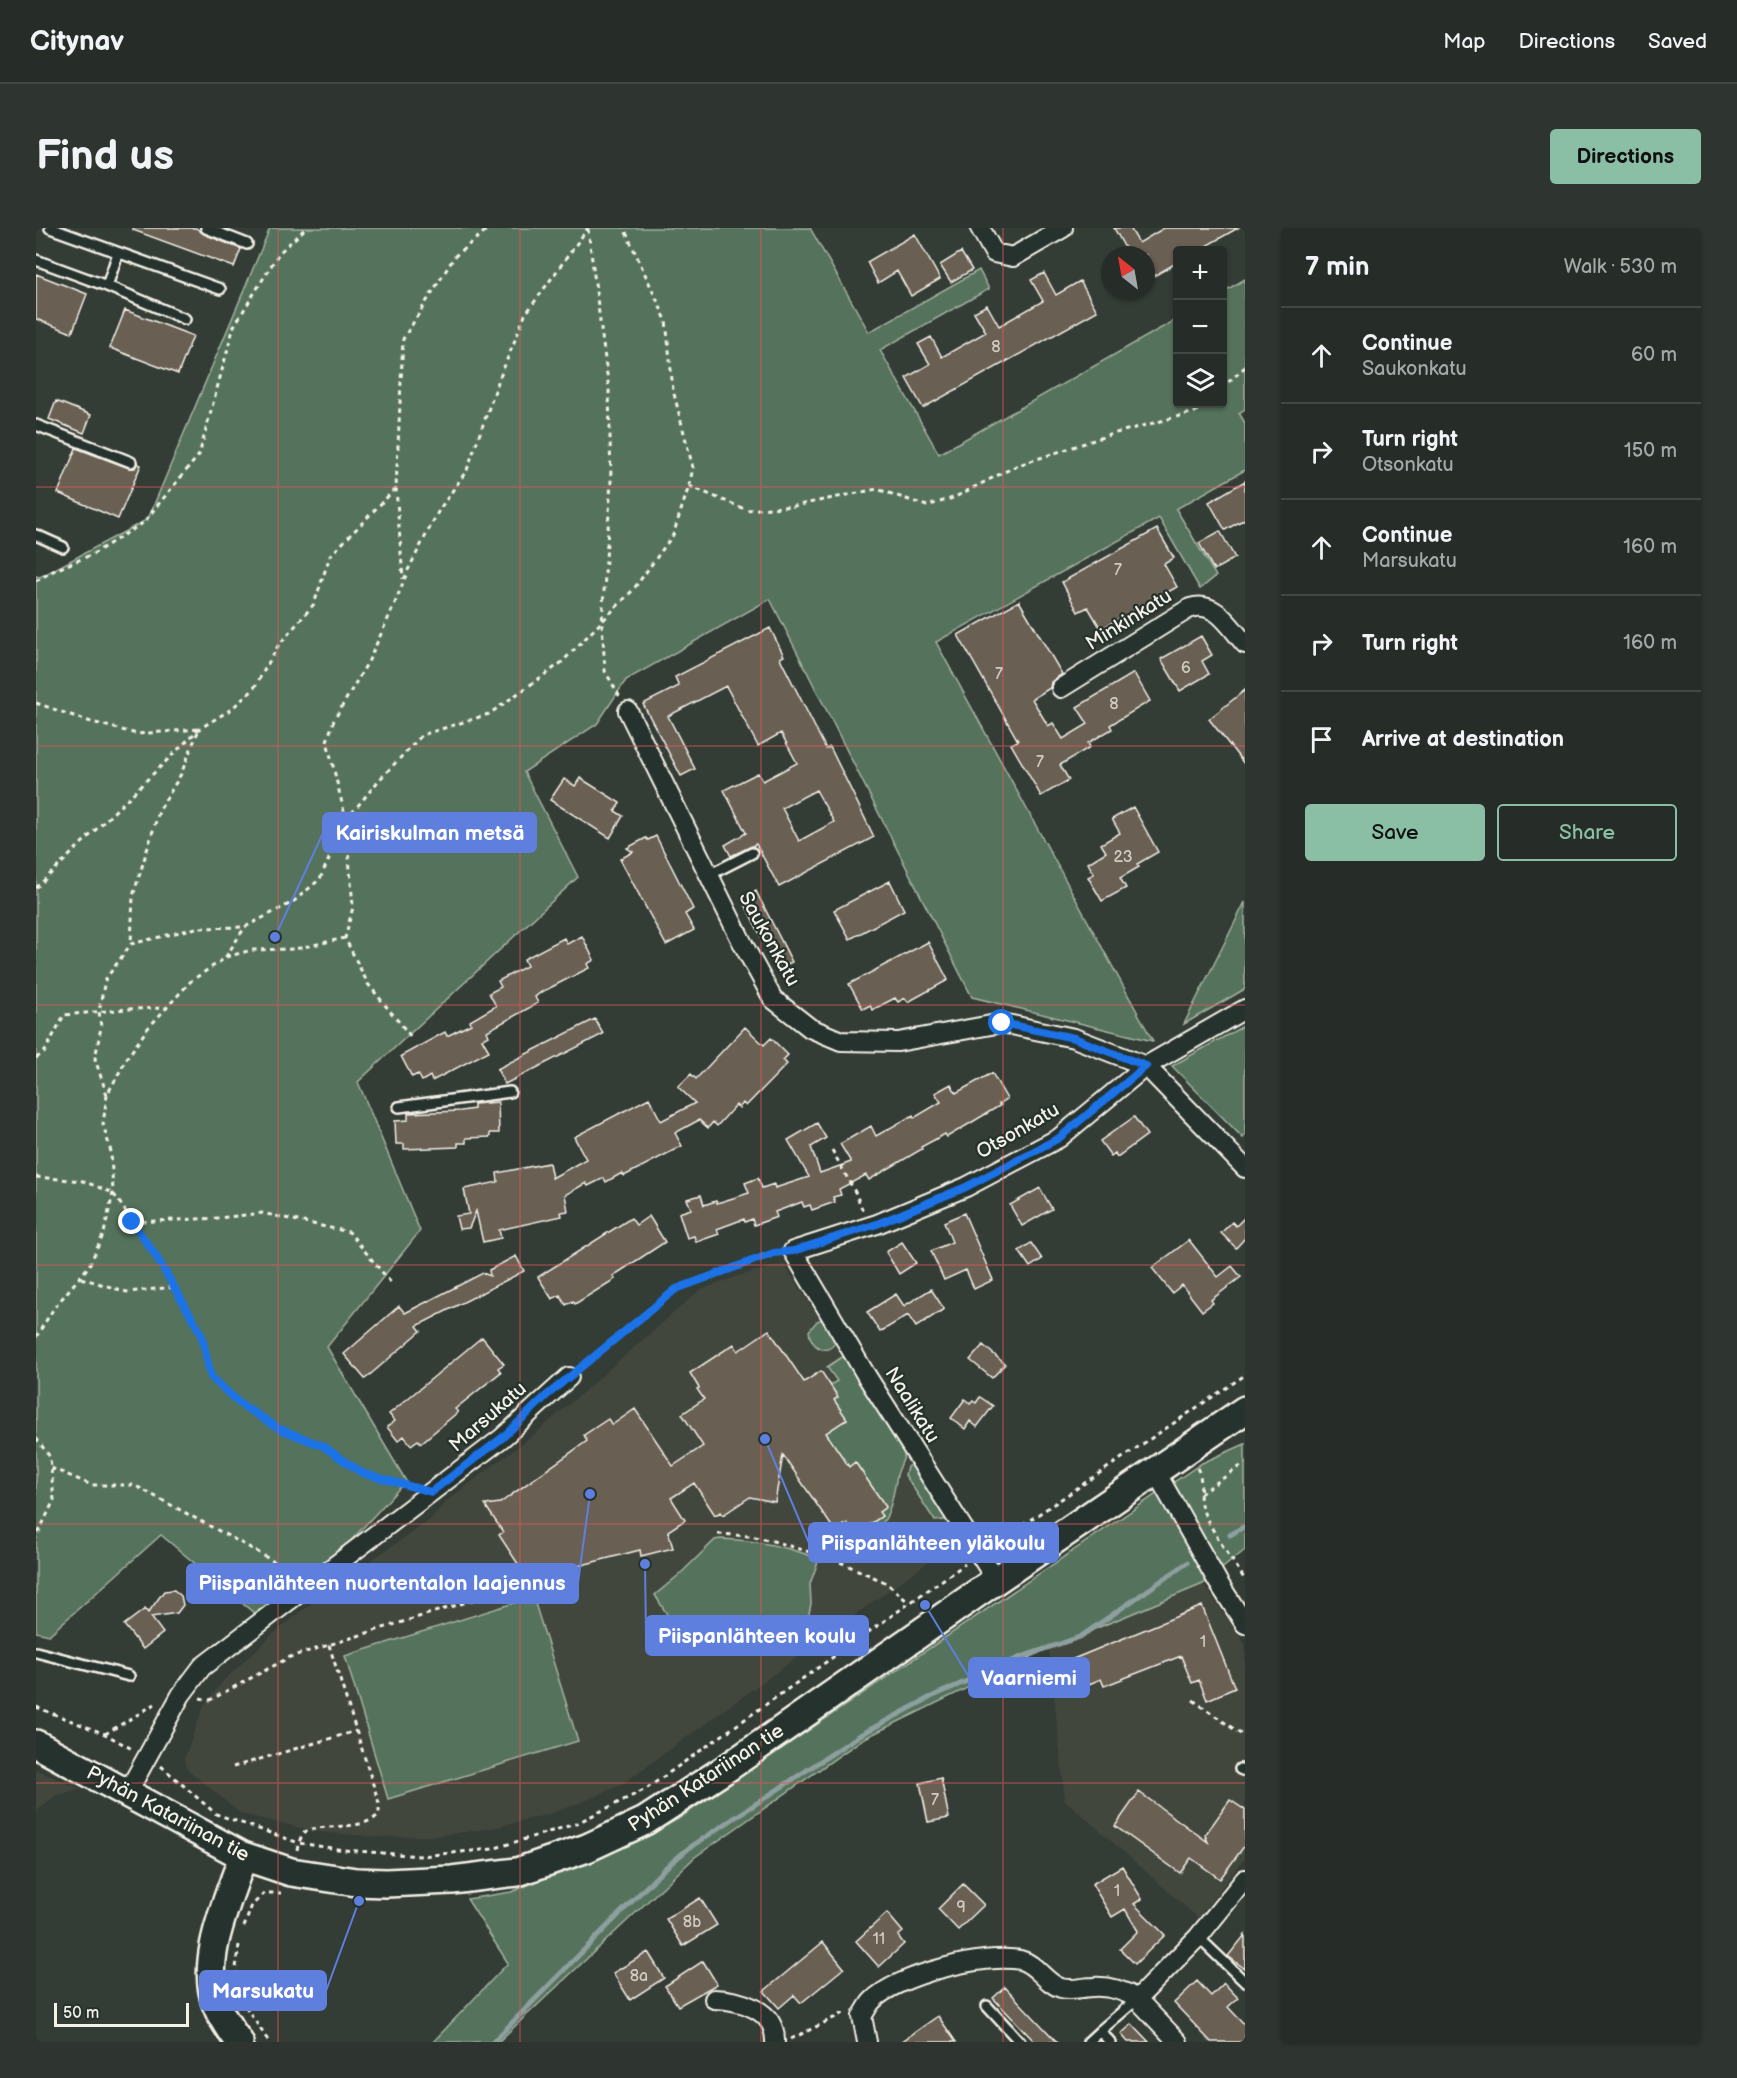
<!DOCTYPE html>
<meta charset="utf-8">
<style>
body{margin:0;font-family:"Balsamiq Sans",sans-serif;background:#2e3530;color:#f1f3f6}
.controls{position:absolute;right:18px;top:18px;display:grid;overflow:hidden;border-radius:6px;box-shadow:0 2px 4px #0004}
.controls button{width:54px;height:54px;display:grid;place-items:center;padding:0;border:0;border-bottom:2px solid #424945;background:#262d28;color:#f1f3f6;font:30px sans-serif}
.compass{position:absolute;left:1065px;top:18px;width:54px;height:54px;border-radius:50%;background:#262d28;box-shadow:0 2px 4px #0004;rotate:329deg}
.scale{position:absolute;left:18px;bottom:15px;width:135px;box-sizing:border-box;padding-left:6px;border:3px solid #f4f1e8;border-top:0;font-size:16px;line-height:21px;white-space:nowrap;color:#f4f1e8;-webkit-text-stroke:4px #26332d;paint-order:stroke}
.stop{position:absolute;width:18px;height:18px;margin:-14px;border:4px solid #1a73e8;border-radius:50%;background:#fff}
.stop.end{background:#1a73e8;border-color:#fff;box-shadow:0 2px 6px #0008}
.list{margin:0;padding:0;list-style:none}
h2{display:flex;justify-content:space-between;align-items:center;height:78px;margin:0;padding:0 24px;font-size:26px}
h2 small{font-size:20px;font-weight:400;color:#a4a8a8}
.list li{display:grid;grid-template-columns:39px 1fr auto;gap:18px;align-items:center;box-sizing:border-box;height:96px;padding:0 24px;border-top:2px solid #424945}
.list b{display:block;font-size:22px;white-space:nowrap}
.list p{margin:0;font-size:20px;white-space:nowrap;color:#a4a8a8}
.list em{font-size:20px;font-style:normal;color:#a4a8a8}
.actions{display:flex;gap:12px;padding:18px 24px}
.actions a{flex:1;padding:14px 0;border:2px solid #8abfa5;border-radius:6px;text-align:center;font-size:21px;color:#8abfa5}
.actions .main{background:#8abfa5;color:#111}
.icon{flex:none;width:33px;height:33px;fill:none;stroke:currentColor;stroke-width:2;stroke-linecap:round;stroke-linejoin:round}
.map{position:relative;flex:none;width:1209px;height:1814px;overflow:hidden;border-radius:6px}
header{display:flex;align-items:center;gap:36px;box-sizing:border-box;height:84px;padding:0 30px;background:#262d28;border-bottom:2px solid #424945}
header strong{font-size:28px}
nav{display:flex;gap:33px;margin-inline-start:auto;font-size:21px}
.intro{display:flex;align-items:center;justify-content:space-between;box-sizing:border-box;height:144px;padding:0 36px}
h1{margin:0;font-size:42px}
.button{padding:15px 27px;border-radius:6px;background:#8abfa5;color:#111;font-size:21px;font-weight:700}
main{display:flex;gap:36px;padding:0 36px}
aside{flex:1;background:#262d28;border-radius:6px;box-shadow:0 2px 4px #0004}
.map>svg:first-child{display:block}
.built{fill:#43463e}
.green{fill:#55735c;stroke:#a4b2a2;stroke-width:1.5}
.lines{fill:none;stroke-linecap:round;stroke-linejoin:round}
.stream{stroke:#8d9f9f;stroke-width:5}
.building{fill:#695e53;stroke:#f4f1e8;stroke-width:1.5;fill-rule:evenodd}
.lane-casing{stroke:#f4f1e8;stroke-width:14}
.street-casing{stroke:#f4f1e8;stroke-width:22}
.secondary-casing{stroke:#f4f1e8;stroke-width:32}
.path{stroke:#f4f1e8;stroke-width:3;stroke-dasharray:4.5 4.5;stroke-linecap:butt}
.lane{stroke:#26332d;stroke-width:9}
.street{stroke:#26332d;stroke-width:18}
.secondary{stroke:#26332d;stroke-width:27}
.route{stroke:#1a73e8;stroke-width:8}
.grid{fill:none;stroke:#de5a58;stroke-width:1.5;stroke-opacity:0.55}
.labels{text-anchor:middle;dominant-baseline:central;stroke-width:4.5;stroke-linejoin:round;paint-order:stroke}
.number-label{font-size:16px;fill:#d1ccc3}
.street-label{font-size:20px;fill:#f4f1e8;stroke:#26332d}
.leader{fill:none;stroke:#5e7fdd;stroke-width:2}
.callout-dot{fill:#5e7fdd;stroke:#26332d;stroke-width:2}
.callout{fill:#5e7fdd;stroke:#5e7fdd;stroke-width:2}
.callout-label{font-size:21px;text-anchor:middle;font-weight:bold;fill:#fff}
</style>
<header>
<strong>Citynav</strong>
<nav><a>Map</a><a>Directions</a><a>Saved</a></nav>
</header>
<div class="intro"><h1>Find us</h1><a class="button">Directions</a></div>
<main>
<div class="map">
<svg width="1209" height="1814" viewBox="0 0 1209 1814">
<rect width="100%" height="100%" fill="#333c35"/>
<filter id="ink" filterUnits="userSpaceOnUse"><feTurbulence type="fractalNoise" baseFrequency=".0167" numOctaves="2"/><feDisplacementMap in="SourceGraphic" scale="12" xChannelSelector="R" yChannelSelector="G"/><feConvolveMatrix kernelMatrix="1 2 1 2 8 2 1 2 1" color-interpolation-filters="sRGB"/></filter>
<g filter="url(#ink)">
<path class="built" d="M748,1036l177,270v4l-340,247 -36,16 -36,13 -56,14 -58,8 -59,1 -57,-5 -78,-18 -54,-45 -3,-10 20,-54 19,-24 50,-47 55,-44 102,-70 16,-19 90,-68 164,-143 38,-14z
M1167,1356l42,60v214l-47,60 -133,-118 -16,-152z
M0,1542l45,19 -26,7 -19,16z"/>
<path class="green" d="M234,0h540l59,104 110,-62 10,19 -109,61 59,104 238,-135 1,85h44l1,-112 22,-13v130l-6,4 6,10v47l-69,39 40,67 -16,13 -41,-71 -223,124 217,399 -181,-44 -202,-398 -144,81 -29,44 -73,48 54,105 -220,205 62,149 -93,116 79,134 -96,104 -56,28 -93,-78 -112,100 -13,-3v-1056l4,1 108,-58z
M1209,674v87l-61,35z
M1209,797v110l-2,3 -71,-72z
M788,1090l13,22c-10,18 -27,7 -28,-9l8,-10z
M806,1129l9,3 21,41 33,51c-1,8 -6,15 -8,23 -6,31 -6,52 -40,66l-12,-5v-3l5,-6 8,10 9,-6 -2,-3 17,-12 -3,-4 7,-5 -30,-44 -7,4 -23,-34 21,-14 -13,-19 4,-3 -8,-12 7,-4 -10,-14z
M1209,1216v106l-42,34 -154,64 -186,91 -168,118 -197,185h-65l75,-79 -41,-64 44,-7 123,-49 44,-24 524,-356z
M875,1236l35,53 -2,3 -9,1 -30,-46 2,-8z
M684,1311c34,1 67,7 99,20l-9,25 1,20 -4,19c-13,8 -101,37 -112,30 -4,-3 -5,-8 -9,-12 -12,-14 -21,-30 -31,-46l25,-21 35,-34z
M497,1369l45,144 -190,58 -43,-143z"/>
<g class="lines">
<path class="stream" d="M1194,1307l15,-9
M457,1814l171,-173 25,-21 171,-113 71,-38 90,-40 59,-20 107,-74"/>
</g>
<path class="building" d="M97,0h63l8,6 37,15 -7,18 -101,-37z
M1078,0h16l9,15 25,-15h74l-39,22h-21v12l-24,14 -3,-4 -5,2v-19h-28l8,-5z
M879,6l25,45 -29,17 -14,-25 -19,12 -11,-21z
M925,24l11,18 -21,12 -11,-17z
M1008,45l12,22 24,-14 17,30 -174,97 -17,-30 24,-14 -12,-20 13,-7 11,20 44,-25 -12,-20 13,-7 12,21 44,-25 -12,-21z
M0,46l51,20 -15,39 -36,-14z
M89,82l68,26 -15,38 -68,-26z
M20,173l35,14 -7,18 -35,-14z
M40,220l53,20h6l2,-5 4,2 -23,54 -60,-26z
M1209,253v38l-20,11 -16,-28z
M1121,301l17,29 -10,6 13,23 -76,42 -13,-22 -10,5 -16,-30z
M1184,303l15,27 -21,12 -15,-27z
M983,373l43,73 -11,8 -1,6 -18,11 16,27 5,-3 10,16 25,-15 -11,-17 57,-34 16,28 -40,24 2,4 -24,14 2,4 -30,18 9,15 -28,16 -30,-52 7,-3 -60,-106z
M734,400l14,28 -4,2 46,91 4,-2 44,90 -95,50 -23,-43 -25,12 -6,-11 21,-12 -22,-43 34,-17 5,8 34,-18 -16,-30 -23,13 -32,-60 -58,30 27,53 -14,7 -38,-72 36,-18 -4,-9zM780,562l18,32 -35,19 -17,-33z
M1165,408l11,19 -10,6 7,13 -29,17 -19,-32z
M1209,462v75l-36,-46z
M544,550l40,25 -5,8 8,5 -13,22 -60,-38 14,-21 11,7z
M1097,579l25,45 -21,12 2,3 -19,11 6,10 -24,13 -14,-24 6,-3 -6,-11 18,-11 -5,-8 19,-11 -8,-14z
M620,608l37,73 -8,5 9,16 -28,15 -46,-86 13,-7 -6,-4 19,-10 2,2z
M854,653l14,29 -54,29 -16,-29z
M720,663l36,71 -15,7 -35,-71z
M546,708l12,24 -7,4 2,4 -49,25 -5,4 3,6 -51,28 2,5 -7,3 7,12 -57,30 -2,-5 -8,5 -4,-7 -6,3 -11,-21 44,-24 2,4 24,-12 -1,-3 26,-15 -7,-13 12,-6 -3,-6 29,-15 -3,-7 40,-21 3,6z
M892,714l20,38 -40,22 -3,-4 -7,4 -3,-4 -23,12 -2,-5 -7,4 -14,-25z
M559,791l8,15 -98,50 -8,-15z
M709,799l19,18 7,-7 17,17 -5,5 4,4 -41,42 -3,-3 -4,5 -3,-3 -19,21 -4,-4 -5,6 -9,-8 -24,13 7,13 -58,30 -2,-3 -16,9 -2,-4 -16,8 -2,-3 -21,12 3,16 -7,1 1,4 -63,14 2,8 -18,4 -7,-31 -7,17 -10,1 -3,-13 13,-2 -5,-25 34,-7 -1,-9 52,-10 3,15 34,-19 -12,-22 75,-39 12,23 34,-18 -17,-16 13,-13 5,5z
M956,845l15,26 -8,5 2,1 -54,32 -2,-3 -24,13 1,2 -53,31 -3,-5 -27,14 2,6 -8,2 2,5 -23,8 -2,-5 -6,2 -2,-5 -27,10 2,5 -23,8 -2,-6 -7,3 -1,-3 -27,10 2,5 -23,8 -2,-6 -7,2 -8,-25 12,-4 -4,-10 14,-4 3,10 12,-4 1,2 32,-10 -4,-10 13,-5 4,10 12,-4 1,4 34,-11 -21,-37 29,-17 9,15 -15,9 9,26 31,-11 -11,-18 31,-18 5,10 37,-21 1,3 27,-16 -6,-9 16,-9 5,9z
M462,874l1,31h-9v4l-24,1v5h-8v4l-54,2v-5h-8l-1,-23 13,-1v-7l53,-2 13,-2v-5z
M1098,889l13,18 -30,22 -2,-4 -4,3 -11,-15z
M1004,960l12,21 -30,17 -12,-21z
M928,985l29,67 -19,9 -8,-19 -22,10 -13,-29 21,-9 -8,-20z
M613,988l16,26 -52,34 2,3 -40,25 -2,-3 -7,4 -6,-10 -8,4 -14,-22 93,-59 5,7z
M1209,989v21l-9,10 -15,-15 11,-11 4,4z
M1153,1012l29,37 14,-11 9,11 -30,23 2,3 -11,8 -20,-26 -10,8 -20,-25z
M866,1014l14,21 -17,11 -13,-22z
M995,1015l11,16 -12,8 -11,-16z
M480,1028l8,15 -107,55 4,5 -56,48 -21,-25 55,-48 6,7 78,-40 7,3 -1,-6z
M895,1061l13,20 -28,18 -8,-12 -28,17 -13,-20 29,-18 8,12z
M733,1102l35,52 17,-11 17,26 -4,3 13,19 -21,14 23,34 6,-5 31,45 -7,5 3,4 -27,18 -8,-11 -12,8 -52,-76 -8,47 -25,-5 -27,18 -2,-3 -6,3 -21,-32 -23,15 14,22 -17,11 5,17 -32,8 -1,-6 -112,29 -29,-44 4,-3 -18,-27 15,-2 87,-62 -3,-6 24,-16 4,6 23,-16 38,57 30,-20 -21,-32 22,-15 -7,-10 2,-1 -9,-15 44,-29 4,7z
M446,1109l22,27 -6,4 3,4 -46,37 3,3 -37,31 -3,-3 -7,5 -7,-9 -6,5 -11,-14 8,-6 -6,-7z
M947,1117l22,19 -13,14 -22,-18z
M944,1169l13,9 -16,21 -7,-6 -5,8 -14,-11 14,-19 5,5 3,-3 3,2z
M138,1362l7,6 2,9 -6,8 -26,4 12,16 -20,16 -19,-24 21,-16 3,4 16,-22z
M1166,1378l33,82 -28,12 -8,-20 -7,3 -11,-27 -77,30 -3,-7 -29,12 -11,-27z
M905,1550l8,40 -21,4 -8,-39z
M1103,1564l69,50 -3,-7 25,-35 15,10v35l-25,34 -29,-21 -11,15 -65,-47z
M1086,1638l20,33 -8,5 31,31 -30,29 -15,-15 18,-18 -13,-22 -13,8 -20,-33z
M927,1656l21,21 -26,25 -20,-21z
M664,1670l17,27 -34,21 -17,-27z
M851,1685l16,19 -5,4 6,8 -25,23 -23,-26z
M1209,1707v34l-17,-13z
M787,1714l21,26 -43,35 -7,-8 -15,13 -15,-17z
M612,1724l16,26 -34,22 -17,-27z
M667,1733l14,23 -39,22 -13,-20z
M1161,1753l14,15 13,-13 14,15 -10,9 17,18v17h-34l-37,-39z
M969,1759l52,55h-22l-42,-44z
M902,1788l18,26h-55z
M1096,1796l17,18h-21l-7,-8z"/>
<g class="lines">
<defs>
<path id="lane" d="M14,0l170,61
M170,0l41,16
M82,25l-11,33 78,33
M0,32l71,26
M0,197l95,37
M0,307l27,12
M673,647l43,-22
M363,879l111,-15
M0,1424l93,24
M1204,1541l5,2
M1162,1709l47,45
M951,1778l33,36
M1052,1814l12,-11
M1074,1814l-10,-11 37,-32"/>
<path id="street" d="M944,0l14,25 19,4 50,-29
M1025,460l129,-80c26,-8 40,19 55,36
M592,483l116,235 29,53 37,29 31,13 57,1 104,-19 72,15 72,28 99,102
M1120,1244l62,110 27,42
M960,1352l-130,-205 -73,-124 84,-27 89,-37 93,-49 87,-72 99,-57
M90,1567l55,-100 21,-28 300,-229 67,-61
M678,1771c26,1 62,10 61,43
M831,1814l-5,-26c4,-5 6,-11 10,-15 24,-26 114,-48 148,-41 17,4 25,23 41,28 11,3 22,-1 32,-1 17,-1 30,3 44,12
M1142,1814l-41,-43 61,-62 47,-58"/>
<path id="secondary" d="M0,1516l207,112 48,16 65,10 30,1 66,-3 65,-8 70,-24 58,-27 85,-55 266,-186 249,-170
M203,1814c-8,-11 -17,-23 -22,-36 -18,-46 11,-105 26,-150"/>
</defs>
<use href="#lane" class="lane-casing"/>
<use href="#street" class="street-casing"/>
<use href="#secondary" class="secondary-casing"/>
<path class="path" d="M552,1l21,161 2,91 -9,141 3,49 15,26
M1186,160l23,-21
M653,258l58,24 47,-4 83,-17 50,17 26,-8 63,-32 96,-32 83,-22 10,-8
M360,260l7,91
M0,353l19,-11 38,-16 50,-31 56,-68 35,-129 45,-73 27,-25
M0,475l52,18 49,13 62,-5 -18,45 -22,37 -26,85 -2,48
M310,592l34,-41 42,-44 67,-21 72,-51 72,-73 40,-55 16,-49 4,-18 -20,-78 -7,-70 -42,-92
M310,592l-19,-79 7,-21 35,-60 24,-52 15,-38 31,-60 28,-40 31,-88 27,-67 63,-87
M0,660l163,-159 31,-19 23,-20 25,-44 36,-42 16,-48 66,-68 7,-149 52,-83 34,-28
M190,729l26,-7 43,-1 50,-11
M0,830l8,-5 20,-38 63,-6 41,-1
M71,867l-12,-36 6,-32 -2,-16 6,-31 26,-36 65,-16 49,-1
M796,922l23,42 8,19
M0,949l47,4 30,12 41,60 47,80 10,44 29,27 40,25 43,17 39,27 47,13
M97,994l86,-4 43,-5 87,19 43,52
M45,1050l46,14 48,-5
M0,1109l18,-29 35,-42 15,-33 9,-40 -2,-41 -8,-28 4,-29 20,-37 21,-30 43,-47 34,-23 20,-31 48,-25 27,-23 26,-59 7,87 -8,31 23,46 44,54
M546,1139l94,-78 99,-36
M0,1210l14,19 4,43 -18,38
M15,1240l41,17h42l122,66 38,23
M1161,1240c8,13 0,26 5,40 9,23 30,51 43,72
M1164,1266l45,-31
M682,1306l32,2 23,5 60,18 54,24 22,20
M957,1317l252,-170
M164,1470l10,2 80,-43 225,-70
M1157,1472l52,37
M0,1479l69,27 27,15
M69,1506l50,-30
M125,1538l55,48 83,29 45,7 77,6 71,-7 83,-25 71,-35 319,-225
M197,1539l123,-36
M261,1622c1,-5 3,-12 7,-17 9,-11 59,0 75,-19v-11l-50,-158
M208,1699l8,-22 13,-12h16
M203,1717l-3,23 6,33 27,41
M755,1811l53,-26"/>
<use href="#lane" class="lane"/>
<use href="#street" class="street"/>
<use href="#secondary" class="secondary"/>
</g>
</g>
<g class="lines" filter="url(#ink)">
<path class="route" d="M96,994l22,31 47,80 10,44 29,27 40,25 43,17 39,27 69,19 71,-54 44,-42 130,-107 98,-36 19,-2 84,-27 89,-37 93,-49 87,-72 -72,-28 -72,-15"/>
</g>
<path class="grid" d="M242,0v1814M484,0v1814M725,0v1814M967,0v1814M0,259h1209M0,518h1209M0,777h1209M0,1037h1209M0,1296h1209M0,1555h1209"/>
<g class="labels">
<g class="number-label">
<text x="960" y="119">8</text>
<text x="1082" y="342">7</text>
<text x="1150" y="440">6</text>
<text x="963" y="446">7</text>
<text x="1078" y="476">8</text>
<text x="1004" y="534">7</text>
<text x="1087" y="629">23</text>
<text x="1167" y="1414">1</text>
<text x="899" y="1572">7</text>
<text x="1081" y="1663">1</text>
<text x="925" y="1679">9</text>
<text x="656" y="1694">8b</text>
<text x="843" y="1711">11</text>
<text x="603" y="1748">8a</text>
</g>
<g class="street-label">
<text transform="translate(1093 392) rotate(-32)">Minkinkatu</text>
<text transform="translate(733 711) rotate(61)">Saukonkatu</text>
<text transform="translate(982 903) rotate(-30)">Otsonkatu</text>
<text transform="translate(876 1177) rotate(58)">Naalikatu</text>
<text transform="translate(452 1189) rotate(-41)">Marsukatu</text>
<text transform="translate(670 1550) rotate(-33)">Pyhän Katariinan tie</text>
<text transform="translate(132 1586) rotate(28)">Pyhän Katariinan tie</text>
</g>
</g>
<path class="leader" d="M239 709L287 605M729 1211L773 1315M554 1266L542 1355M609 1336L610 1407M889 1377L933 1449M323 1673L290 1763"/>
<g class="callout-dot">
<circle cx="239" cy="709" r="6"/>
<circle cx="729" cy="1211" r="6"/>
<circle cx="554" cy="1266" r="6"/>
<circle cx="609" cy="1336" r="6"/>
<circle cx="889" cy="1377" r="6"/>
<circle cx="323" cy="1673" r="6"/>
</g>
<g class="callout">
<rect x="287" y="585" width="213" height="39" rx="6"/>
<rect x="773" y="1295" width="249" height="39" rx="6"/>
<rect x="151" y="1336" width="391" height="39" rx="6"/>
<rect x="610" y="1388" width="222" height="39" rx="6"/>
<rect x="933" y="1430" width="120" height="39" rx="6"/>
<rect x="164" y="1743" width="126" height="39" rx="6"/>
</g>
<g class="callout-label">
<text x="394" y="612">Kairiskulman metsä</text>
<text x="897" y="1322">Piispanlähteen yläkoulu</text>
<text x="346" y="1362">Piispanlähteen nuortentalon laajennus</text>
<text x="721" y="1415">Piispanlähteen koulu</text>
<text x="993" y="1457">Vaarniemi</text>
<text x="227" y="1770">Marsukatu</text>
</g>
</svg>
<div class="controls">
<button>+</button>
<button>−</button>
<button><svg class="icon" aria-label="layers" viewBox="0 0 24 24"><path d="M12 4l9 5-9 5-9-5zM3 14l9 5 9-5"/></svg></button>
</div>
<svg class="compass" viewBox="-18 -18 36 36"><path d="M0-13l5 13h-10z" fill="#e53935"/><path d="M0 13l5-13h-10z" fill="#a4a8a8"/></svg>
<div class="scale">50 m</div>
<div class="stop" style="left:966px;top:795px"></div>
<div class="stop end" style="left:96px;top:994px"></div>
</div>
<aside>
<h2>7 min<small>Walk · 530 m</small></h2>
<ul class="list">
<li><svg class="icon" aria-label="ahead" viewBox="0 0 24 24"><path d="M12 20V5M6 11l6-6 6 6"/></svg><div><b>Continue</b><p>Saukonkatu</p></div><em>60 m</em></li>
<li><svg class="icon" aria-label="right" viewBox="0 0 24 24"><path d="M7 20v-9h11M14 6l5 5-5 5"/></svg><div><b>Turn right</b><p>Otsonkatu</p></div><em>150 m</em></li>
<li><svg class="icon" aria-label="ahead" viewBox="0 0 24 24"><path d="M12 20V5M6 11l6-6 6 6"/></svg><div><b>Continue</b><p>Marsukatu</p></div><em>160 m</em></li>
<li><svg class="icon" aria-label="right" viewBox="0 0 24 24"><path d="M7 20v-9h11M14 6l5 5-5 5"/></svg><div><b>Turn right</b></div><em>160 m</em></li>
<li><svg class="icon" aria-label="arrive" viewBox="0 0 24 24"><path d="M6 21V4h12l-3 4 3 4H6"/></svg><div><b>Arrive at destination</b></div></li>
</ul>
<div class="actions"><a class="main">Save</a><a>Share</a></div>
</aside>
</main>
